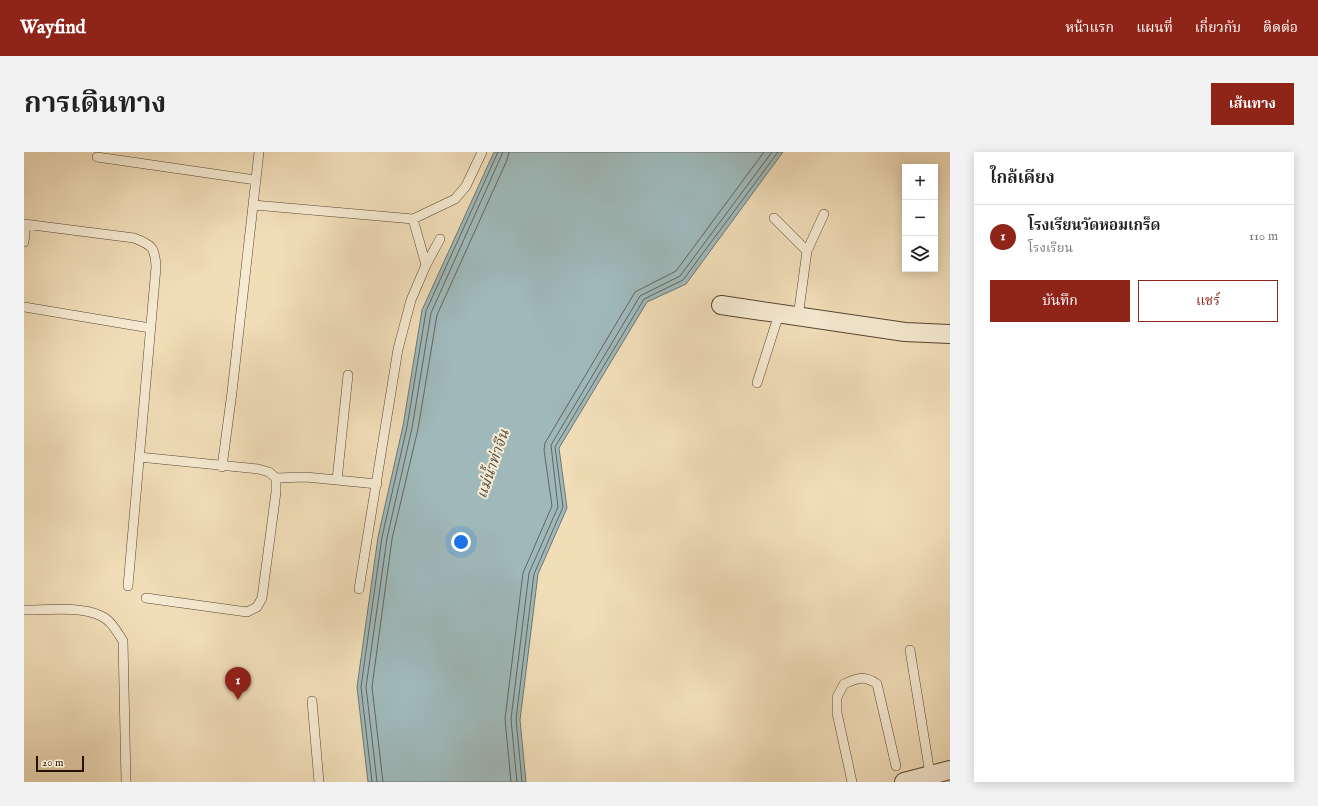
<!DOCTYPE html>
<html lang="th">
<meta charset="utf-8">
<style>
body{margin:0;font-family:"IM FELL English","Noto Serif Thai",serif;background:#f2f2f2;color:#222}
.controls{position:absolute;right:12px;top:12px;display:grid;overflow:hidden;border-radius:0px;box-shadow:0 2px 10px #0003}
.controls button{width:36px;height:36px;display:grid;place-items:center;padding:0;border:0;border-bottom:1px solid #e0e0e0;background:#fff;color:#222;font:20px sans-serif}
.scale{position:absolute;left:12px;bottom:10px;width:48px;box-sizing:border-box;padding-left:4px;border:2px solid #251102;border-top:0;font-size:11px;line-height:14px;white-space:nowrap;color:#251102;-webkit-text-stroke:3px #f6ead2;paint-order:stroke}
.you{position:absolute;left:437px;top:390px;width:14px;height:14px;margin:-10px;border:3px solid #fff;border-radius:50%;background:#1a73e8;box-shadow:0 0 0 6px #1a73e833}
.badge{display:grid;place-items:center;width:26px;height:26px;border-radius:50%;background:#8f2418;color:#fff;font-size:13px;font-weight:700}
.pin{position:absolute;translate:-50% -33px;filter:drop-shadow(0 1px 2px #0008)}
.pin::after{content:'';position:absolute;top:21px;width:14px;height:12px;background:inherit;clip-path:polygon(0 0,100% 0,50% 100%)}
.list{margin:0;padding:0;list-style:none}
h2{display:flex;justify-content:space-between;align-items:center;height:52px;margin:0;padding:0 16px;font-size:17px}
h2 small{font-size:13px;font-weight:400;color:#767676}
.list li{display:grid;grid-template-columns:26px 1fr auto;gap:12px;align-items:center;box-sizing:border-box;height:64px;padding:0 16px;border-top:1px solid #e0e0e0}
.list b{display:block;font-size:15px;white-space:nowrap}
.list p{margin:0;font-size:13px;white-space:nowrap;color:#767676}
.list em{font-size:13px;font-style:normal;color:#767676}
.actions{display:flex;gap:8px;padding:12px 16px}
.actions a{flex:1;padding:9px 0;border:1px solid #8f2418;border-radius:0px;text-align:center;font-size:14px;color:#8f2418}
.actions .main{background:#8f2418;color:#fff}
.icon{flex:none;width:22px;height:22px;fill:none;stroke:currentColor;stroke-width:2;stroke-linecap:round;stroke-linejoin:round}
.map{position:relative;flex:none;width:926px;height:630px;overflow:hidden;border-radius:0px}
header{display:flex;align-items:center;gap:24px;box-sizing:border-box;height:56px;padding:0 20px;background:#8f2418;color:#fff}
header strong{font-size:19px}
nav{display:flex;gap:22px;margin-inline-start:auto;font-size:14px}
.intro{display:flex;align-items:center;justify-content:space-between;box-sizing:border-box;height:96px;padding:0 24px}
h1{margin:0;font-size:28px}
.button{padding:10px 18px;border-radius:0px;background:#8f2418;color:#fff;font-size:14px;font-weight:700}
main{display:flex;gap:24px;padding:0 24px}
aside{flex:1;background:#fff;border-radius:0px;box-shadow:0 2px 10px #0003}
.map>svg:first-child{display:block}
.water{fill:#9fb9ba;stroke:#6e7670}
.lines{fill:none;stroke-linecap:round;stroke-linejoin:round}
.shore{stroke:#62655e;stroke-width:1}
.lane-casing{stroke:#584430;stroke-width:10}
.street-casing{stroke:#584430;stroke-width:20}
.lane{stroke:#f6ead2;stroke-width:9}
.street{stroke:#f6ead2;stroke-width:18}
.labels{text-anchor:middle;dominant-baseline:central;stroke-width:4;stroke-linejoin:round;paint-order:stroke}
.water-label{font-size:15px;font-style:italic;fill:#504c42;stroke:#f6ead2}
</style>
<header>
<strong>Wayfind</strong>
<nav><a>หน้าแรก</a><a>แผนที่</a><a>เกี่ยวกับ</a><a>ติดต่อ</a></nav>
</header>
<div class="intro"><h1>การเดินทาง</h1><a class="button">เส้นทาง</a></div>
<main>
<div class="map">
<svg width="926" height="630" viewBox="0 0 926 630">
<rect width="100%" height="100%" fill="#f1deb9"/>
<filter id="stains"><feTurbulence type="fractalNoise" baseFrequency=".005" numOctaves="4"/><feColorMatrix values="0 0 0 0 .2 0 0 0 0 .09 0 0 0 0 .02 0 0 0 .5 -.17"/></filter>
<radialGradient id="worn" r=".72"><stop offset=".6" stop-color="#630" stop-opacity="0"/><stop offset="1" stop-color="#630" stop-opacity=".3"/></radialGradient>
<path class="water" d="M470,0h289l-97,132 -39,18 -88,146 8,60 -29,66 -18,146 6,62h-158l-11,-95 21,-150 25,-111 19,-116z"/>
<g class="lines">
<path class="shore" d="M348,630l-11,-95 21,-150 25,-110 19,-116 72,-159
M353,630l-11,-95 21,-149 25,-110 19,-115 72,-161
M359,630l-11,-95 20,-148 26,-110 19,-114 70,-155 2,-8
M487,630l-6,-63 18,-146 29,-67 -8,-56 1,-7 90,-151 41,-21 88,-119
M493,630l-6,-63 18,-146 29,-66 -7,-62 89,-149 40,-20 92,-124
M498,630l-6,-63 18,-145 29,-67 -8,-60 89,-148 39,-19 95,-128"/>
<defs>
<path id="lane" d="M73,5l159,23
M229,53l160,14 42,-20 11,-13 16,-34
M750,66l33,33
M0,72l110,14c18,7 21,9 22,29l-28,319
M0,90l2,-18
M402,113l14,-26
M0,155l126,21
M774,165l9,-66 17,-37
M733,231l22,-69
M115,305l119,12 11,3 7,6v14l-14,106 -5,9 -10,5 -101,-14
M198,315l10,-75 27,-240
M252,326l30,-1 71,7
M313,328l11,-105
M335,437l39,-240 13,-49 15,-35 -13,-46
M0,458c22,0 57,-4 77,6 10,4 16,16 22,25l3,141
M886,498l20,124
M288,549l7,81
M828,630l-15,-69v-16l7,-13c14,-6 20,-9 33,0l19,82"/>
<path id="street" d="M697,153l184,27 45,2
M880,630l46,-12"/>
</defs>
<use href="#lane" class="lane-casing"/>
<use href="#street" class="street-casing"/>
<use href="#lane" class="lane"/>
<use href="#street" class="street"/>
</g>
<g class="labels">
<g class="water-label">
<text transform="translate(469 312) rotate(-71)">แม่น้ำท่าจีน</text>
</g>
</g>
<rect width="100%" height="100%" filter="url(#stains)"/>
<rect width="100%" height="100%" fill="url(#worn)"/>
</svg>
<div class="controls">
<button>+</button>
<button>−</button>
<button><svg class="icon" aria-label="layers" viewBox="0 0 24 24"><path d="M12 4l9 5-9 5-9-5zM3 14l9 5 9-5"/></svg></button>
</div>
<div class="scale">20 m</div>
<div class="you"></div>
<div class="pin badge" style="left:214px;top:548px">1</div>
</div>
<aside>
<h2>ใกล้เคียง<small></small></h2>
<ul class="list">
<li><span class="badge">1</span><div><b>โรงเรียนวัดหอมเกร็ด</b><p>โรงเรียน</p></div><em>110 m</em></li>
</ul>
<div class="actions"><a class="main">บันทึก</a><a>แชร์</a></div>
</aside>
</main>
